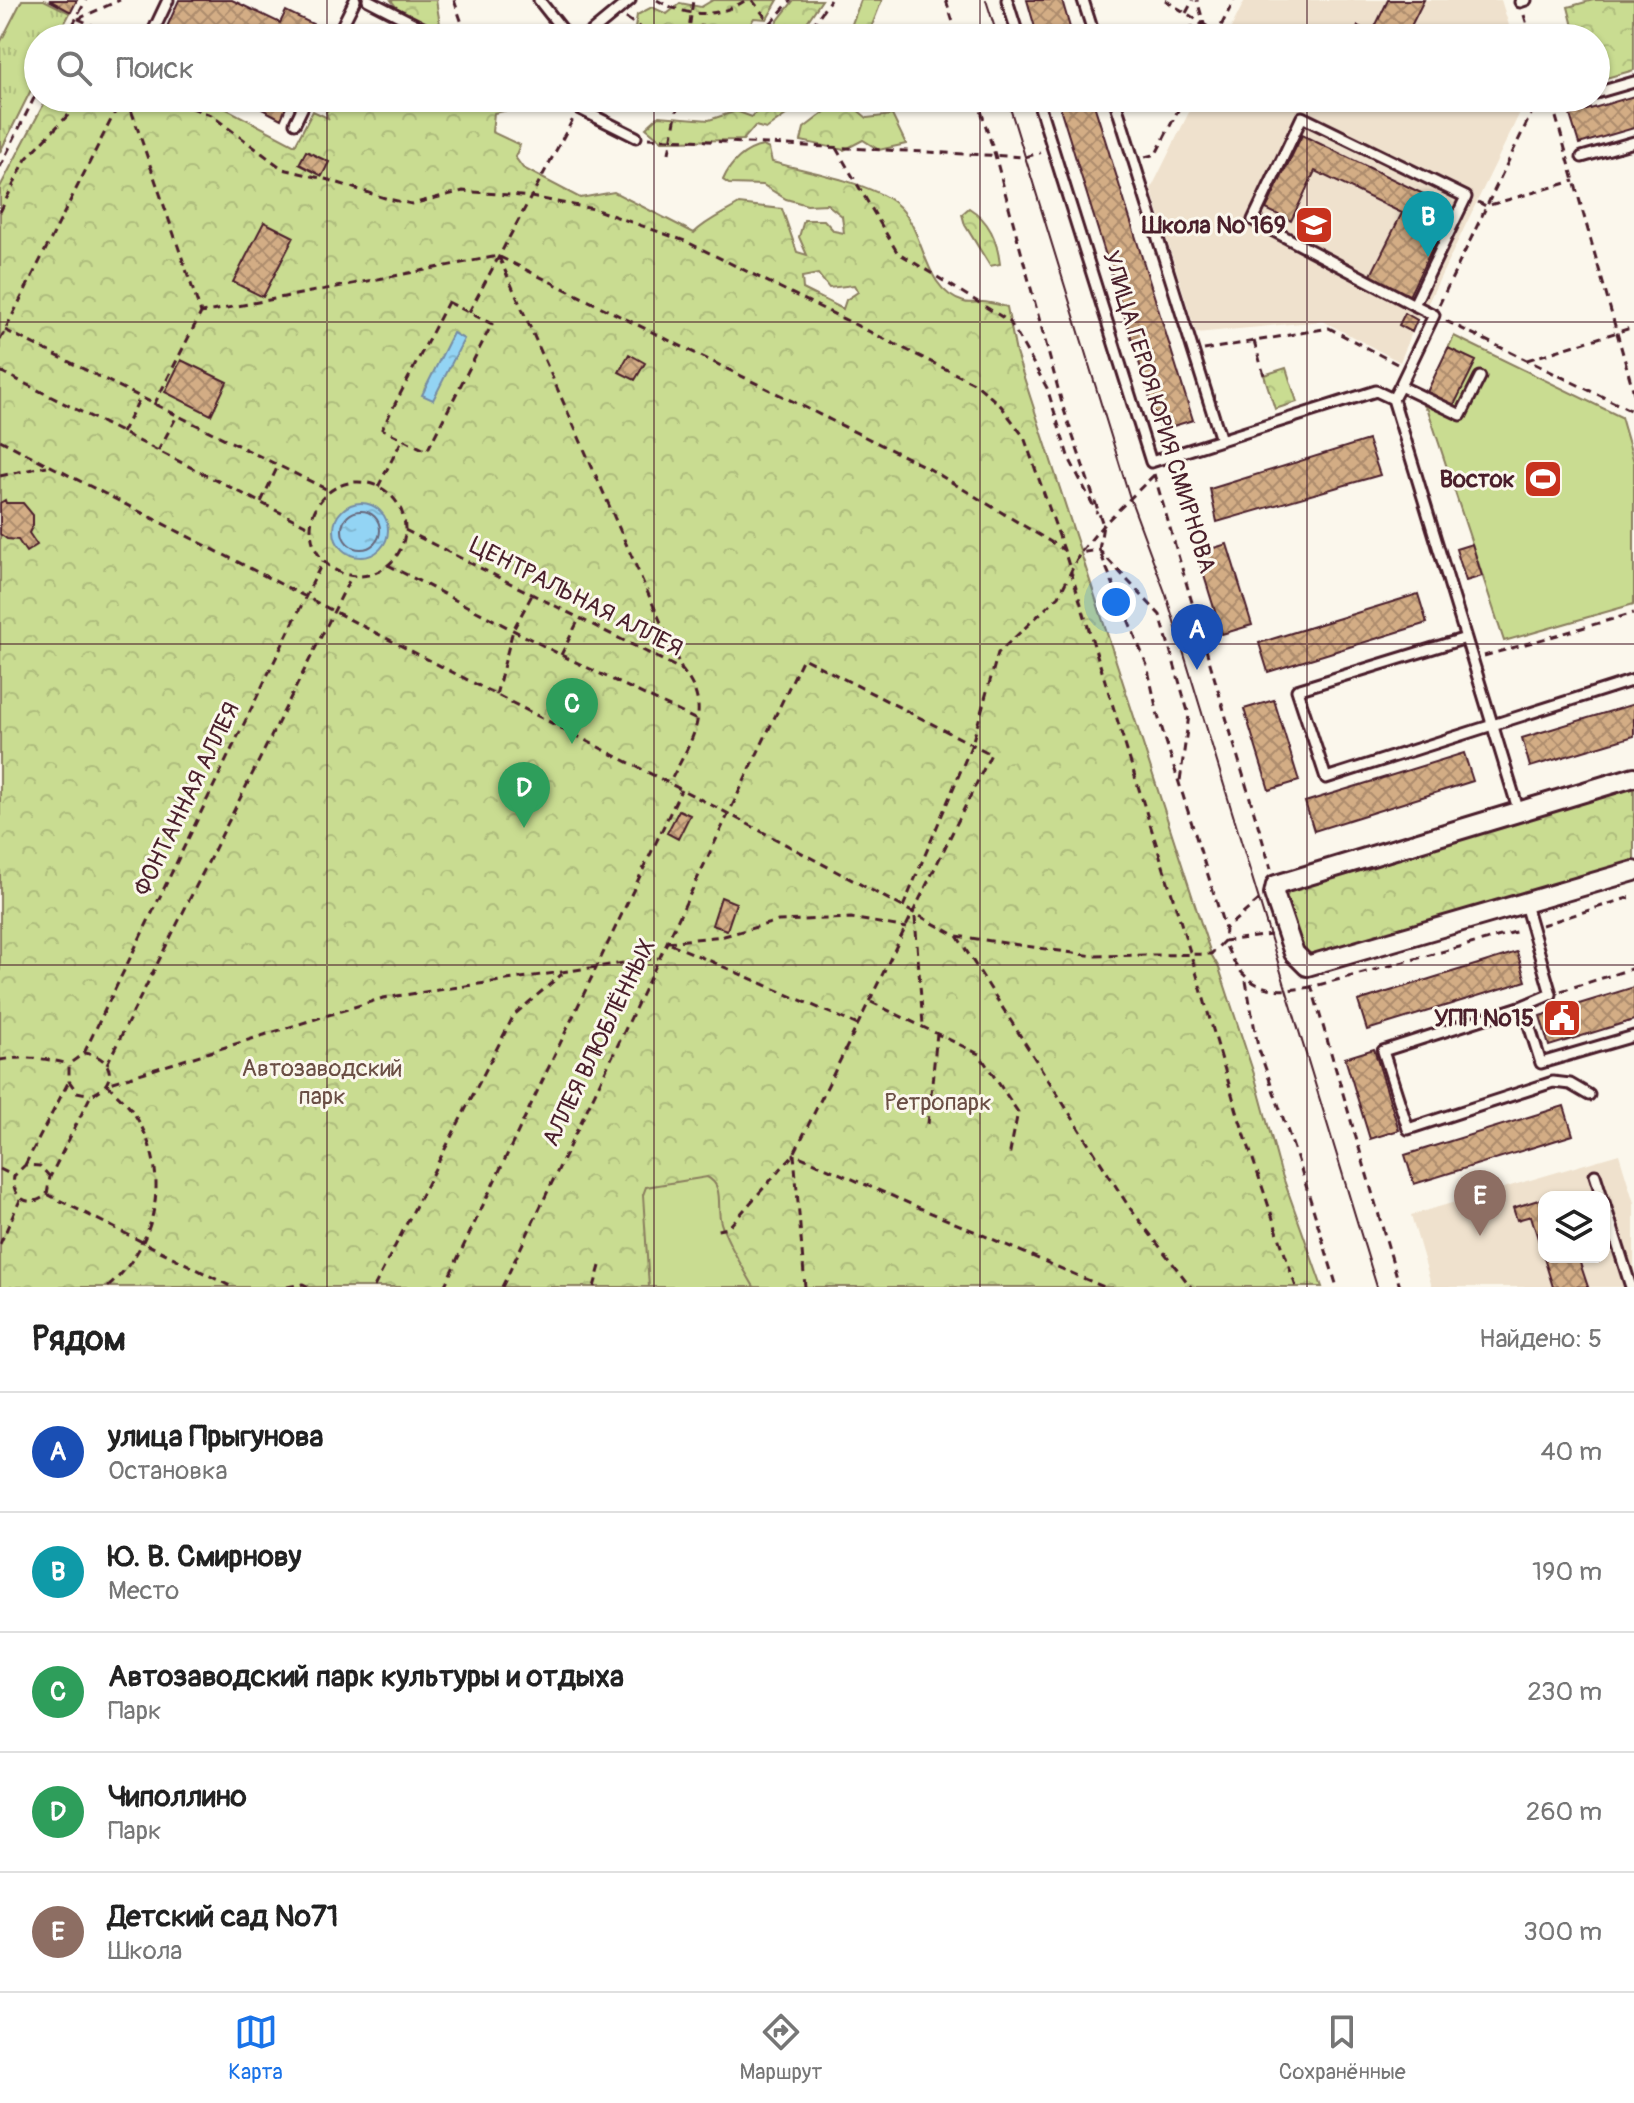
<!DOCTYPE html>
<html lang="ru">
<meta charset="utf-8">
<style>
body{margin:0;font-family:Pangolin,sans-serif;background:#f2f2f2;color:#222}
.controls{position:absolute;right:24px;bottom:24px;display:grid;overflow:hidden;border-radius:16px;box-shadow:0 2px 6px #0004}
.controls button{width:72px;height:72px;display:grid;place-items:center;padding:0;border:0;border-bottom:2px solid #e0e0e0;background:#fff;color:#222;font:40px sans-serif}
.you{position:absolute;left:1116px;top:602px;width:28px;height:28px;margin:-20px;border:6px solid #fff;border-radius:50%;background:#1a73e8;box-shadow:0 0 0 12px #1a73e833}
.badge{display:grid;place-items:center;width:52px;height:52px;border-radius:50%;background:#1a73e8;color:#fff;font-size:26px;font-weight:700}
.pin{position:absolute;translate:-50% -66px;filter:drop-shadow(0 2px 4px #0008)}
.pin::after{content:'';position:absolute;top:42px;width:28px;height:24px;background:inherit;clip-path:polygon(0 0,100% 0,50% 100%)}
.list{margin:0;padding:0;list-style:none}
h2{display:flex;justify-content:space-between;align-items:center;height:104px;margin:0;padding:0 32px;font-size:34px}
h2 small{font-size:26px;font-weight:400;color:#767676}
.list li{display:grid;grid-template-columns:52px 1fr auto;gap:24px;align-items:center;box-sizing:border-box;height:120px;padding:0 32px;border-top:2px solid #e0e0e0}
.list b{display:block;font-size:30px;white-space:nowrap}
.list p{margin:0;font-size:26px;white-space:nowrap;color:#767676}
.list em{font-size:26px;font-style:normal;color:#767676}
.icon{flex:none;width:44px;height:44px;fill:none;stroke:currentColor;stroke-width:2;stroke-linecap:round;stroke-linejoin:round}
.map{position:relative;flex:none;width:1634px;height:1287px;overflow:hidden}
.search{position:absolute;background:#fff;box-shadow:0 2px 6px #0004;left:24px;right:24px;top:24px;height:88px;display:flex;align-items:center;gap:20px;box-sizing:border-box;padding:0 28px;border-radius:44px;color:#767676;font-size:30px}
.sheet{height:704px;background:#fff}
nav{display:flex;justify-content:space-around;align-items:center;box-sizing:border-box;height:112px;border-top:2px solid #e0e0e0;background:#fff;font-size:22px;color:#767676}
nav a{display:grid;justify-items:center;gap:4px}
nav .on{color:#1a73e8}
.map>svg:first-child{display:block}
.built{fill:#efe1cd;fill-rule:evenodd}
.grass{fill:url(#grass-tufts);stroke:#8a7e5e;stroke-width:2}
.forest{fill:url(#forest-crowns);stroke:#8a7e5e;stroke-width:2;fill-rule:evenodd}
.garden{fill:#c9dc91;stroke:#8a7e5e;stroke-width:2}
.water{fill:url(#water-ripples);stroke:#768ca4;stroke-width:2}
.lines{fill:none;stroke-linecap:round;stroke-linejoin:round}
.shore{stroke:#67677b;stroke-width:2}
.building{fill:url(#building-cross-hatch);stroke:#4a1f2b;stroke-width:2}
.service-casing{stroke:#4a1f2b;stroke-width:15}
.minor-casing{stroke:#4a1f2b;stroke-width:24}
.path{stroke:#4a1f2b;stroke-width:3;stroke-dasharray:8 6;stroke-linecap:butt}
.service{stroke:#fbf7ec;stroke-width:9}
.minor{stroke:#fbf7ec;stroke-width:18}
.tram{stroke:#4a1f2b;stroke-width:2}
.grid{fill:none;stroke:#4a1f2b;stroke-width:2;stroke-opacity:0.55}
.labels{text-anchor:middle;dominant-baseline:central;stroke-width:6;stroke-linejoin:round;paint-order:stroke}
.poi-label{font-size:24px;font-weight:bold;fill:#4a1f2b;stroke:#fbf7ec;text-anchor:end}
.street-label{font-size:24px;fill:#4a1f2b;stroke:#fbf7ec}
.park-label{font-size:24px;fill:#6a4e44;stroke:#fbf7ec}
</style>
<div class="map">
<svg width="1634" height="1287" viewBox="0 0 1634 1287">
<defs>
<pattern id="grass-tufts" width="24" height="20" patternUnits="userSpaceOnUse" patternTransform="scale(2)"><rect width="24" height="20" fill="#c9dc91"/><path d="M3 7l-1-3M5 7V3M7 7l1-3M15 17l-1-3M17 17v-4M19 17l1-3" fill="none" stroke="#aebc7d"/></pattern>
<pattern id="forest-crowns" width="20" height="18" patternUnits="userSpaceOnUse" patternTransform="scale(2)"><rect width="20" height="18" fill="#c9dc91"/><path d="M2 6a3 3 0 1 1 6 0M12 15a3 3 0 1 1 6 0" fill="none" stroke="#aebc7d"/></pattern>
<pattern id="water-ripples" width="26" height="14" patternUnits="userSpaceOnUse" patternTransform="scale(2)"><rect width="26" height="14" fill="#93d4f4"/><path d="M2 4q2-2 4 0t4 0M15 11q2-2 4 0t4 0" fill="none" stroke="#80b6d1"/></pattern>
<pattern id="building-cross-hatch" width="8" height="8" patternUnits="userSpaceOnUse" patternTransform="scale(2)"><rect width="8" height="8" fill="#d3ad85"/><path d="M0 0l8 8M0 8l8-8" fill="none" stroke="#ad8c6d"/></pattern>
</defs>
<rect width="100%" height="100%" fill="#fbf7ec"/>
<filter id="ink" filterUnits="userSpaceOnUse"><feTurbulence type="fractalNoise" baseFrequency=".0125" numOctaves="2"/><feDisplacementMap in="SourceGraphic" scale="16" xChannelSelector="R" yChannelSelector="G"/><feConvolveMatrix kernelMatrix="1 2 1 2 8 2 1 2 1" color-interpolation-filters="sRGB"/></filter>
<g filter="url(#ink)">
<path class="built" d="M1245,0h256l12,38h-287z
M1196,98h331l-100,207h-2l-8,15 -17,42 -77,-41 -127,12 -45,-144z
M1619,1154l15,49v84h-202l-21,-72zM1544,1197h60v60h-60z"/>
<path class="grass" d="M22,0h22l26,13 -13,25h-19v38l-38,76v-109z"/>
<path class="forest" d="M391,0h45l4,24 -13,5 -27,-17z
M713,0h65l-11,19 -13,-1 -7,12 -28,1 -18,-6 -11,8 -24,-7 -13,8 -18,-6 2,-13 15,-8 15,7 13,-11 21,4z
M794,0h28l-26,38h-45l3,-3 19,-1 3,-11z
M861,0h21l-15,38h-27l10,-9z
M1593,0h41v70l-38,11v-43h-20l-8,-31z
M47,98h159l89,47 18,-34 15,7 -2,-6 12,-14h89l17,11 8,-3 1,-8h72l-3,9 -28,6 -2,19 28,13 -5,12 8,11 57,30 34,-6 80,41c13,-13 29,-19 45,-29l43,5 15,43 10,3 -8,-18 5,-17h20l10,11 10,2 -2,-17 -15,-12 -20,1 -21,-6 -23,-14 -34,-1 -6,-4c7,-17 22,-31 40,-34l6,3 3,13c34,9 96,20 123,41 32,25 25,86 69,99 5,2 13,0 18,0 8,0 17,3 25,5l9,46 195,601 8,14 35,106 26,95 42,118h-1322v-1100zM818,274l11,14 25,-3 4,7 -12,8 -3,9 -40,-20 -1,-12z
M767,98h43l-44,31 -11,-3 -12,14 -81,1 -16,-13 13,-12 50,4 27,-9 16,6z
M843,98l24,20 25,-3 14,29 -27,6 -16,-10 -19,10 -43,-9 3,-13z
M969,208c21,13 28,32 31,56l-10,2 -25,-41 -3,-11z
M1286,368l11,34 -22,7 -11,-34z
M1634,781v80l-318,97 -16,-8 -17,-48 11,-17z"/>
<path class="garden" d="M1454,336l167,81 13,45v142l-130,37 -76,-231 -6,-7z
M707,1177c18,9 9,30 14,46 7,22 22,44 33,64h-105l-6,-92 3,-8z"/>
<path class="water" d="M453,333l11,6 -31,61 -11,-5z
M334 530a27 27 0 1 1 54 0a27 27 0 1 1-54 0Z"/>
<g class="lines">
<path class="shore" d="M342 530a19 19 0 1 1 38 0a19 19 0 1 1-38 0Z"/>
</g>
<path class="building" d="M49,0h28l-6,12z
M179,0h53l48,23 6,-12 37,18 -4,9h-149l3,-6 -7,-3z
M1027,0h35l11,38h-35z
M1388,0h36l-19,38h-52l5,-12 14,7z
M1634,96v32l-55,16 -9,-29z
M254,98h36l-9,21 -19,-10 3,-6z
M1057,98h35l101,322 -33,10z
M1302,135l150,73 -43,88 -39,-19 32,-64 -87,-42 -24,50 -25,-12z
M306,151l23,11 -7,14 -23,-12z
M264,222l30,15 -31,60 -30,-15z
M1405,313l12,7 -5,12 -13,-7z
M1448,348l28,13 -22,44 -27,-13z
M629,354l16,9 -10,17 -16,-8z
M181,360l46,22 -16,33 -46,-23z
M1368,440l12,35 -163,47 -7,-33z
M5,500l1,3h17l10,12v10l-4,8 8,12 -11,7 -8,-12 -11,-1 -7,-5v-31z
M1227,544l25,81 -30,9 -25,-81z
M1472,544l10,32 -16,5 -10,-32z
M1418,594l9,29 -159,49 -9,-29z
M1274,700l25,81 -30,9 -25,-81z
M1634,704v32l-104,31 -8,-29z
M1464,753l9,28 -159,50 -9,-29z
M679,810l11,5 -12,24 -11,-6z
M721,897l15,6 -9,27 -15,-5z
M1517,952l9,29 -159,49 -9,-29z
M1634,987v33l-85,26 -9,-30z
M1374,1049l25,81 -29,9 -25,-81z
M1564,1106l9,29 -159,49 -9,-29z
M1544,1198v59h34l10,30h-35l-22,-71 -14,4 -4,-12z"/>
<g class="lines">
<defs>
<path id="service" d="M368,0l74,38
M539,0l30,38
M1007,0l12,38
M1083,0l12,38
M1520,2l6,-2
M150,38l18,-38
M336,38l19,-38
M584,38l46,-38
M1596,93l38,-11
M558,98l78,39
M1037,98l114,364 225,-71 17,8 126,413
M1114,98l107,342
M1552,106l27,-8
M295,123l12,-25
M1582,157l52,-15
M1400,386l34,-71 -20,-10 -161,-85 49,-103 164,80 -52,108
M1393,399l7,-13 61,29 19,-38
M1466,638l-169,52 29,88 308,-98
M1525,904l26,90 -28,12 18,57 93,-27
M1523,1006l-140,45 25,78 145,-47 17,2 19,11
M1595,1175l7,22
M1604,1202l27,85"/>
<path id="minor" d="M1634,777l-358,108 -2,9 20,59 13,13 327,-95"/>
</defs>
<use href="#service" class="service-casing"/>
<use href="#minor" class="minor-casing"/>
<path class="path" d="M454,0l13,38
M657,0c29,17 60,19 89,0
M752,0l30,38
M946,0l12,38
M1165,0l61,38
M1186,13l7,-13
M1524,15l7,23
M626,18l29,20
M78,19l43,19
M78,19l42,-19
M66,38l20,-38
M688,38l5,-38
M747,38l23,-14 21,-24
M804,38l26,-38
M1145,38l59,-14 -7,-24
M1215,38l19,-38
M127,98l74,215 297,-57 430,212 136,82
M165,98l46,17 72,54 46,11 59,19 24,5 51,-13 68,6 63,12 91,32 291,143 25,22 23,31 40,113 127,405 48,163 57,169
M977,98l18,57 68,252 40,118 -4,25 48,115 11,51 67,213
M1295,98l8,8
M1556,117l78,276
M648,138l377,19 15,-4
M836,148l61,104 113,70 37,66 21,68 29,57
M669,153l10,-55
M1145,157l11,-3 28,-56
M0,167l38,-77
M1478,202l8,4 88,-25
M0,212l26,-53 48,-50 32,-11
M499,257l183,413
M448,302l44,22 -65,127 -45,-22z
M1439,305l93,-193 9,-3
M469,312l104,-193
M1446,321l188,91
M5,330l325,161
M0,340l122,-242
M1254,341l10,34
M1204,350l125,-22 68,36
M1527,360l107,-33
M0,371l311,157
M154,405l47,-92
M122,433l18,-35
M0,440l729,374 228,122 137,20 117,-2 13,-13c18,46 41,54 87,46l208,-56
M158,451l19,-35
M1154,474l117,395
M1154,475l-51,50 -23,28 19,-3 61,65 29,100 -9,66
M0,476l47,-10
M311 529a47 47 0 1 1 94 0a47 47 0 1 1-94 0Z
M378,487l24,-47
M261,502l17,-36
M405,530l277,140c34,41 7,73 -13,114
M388,565l173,90 138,66
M561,655l18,-36
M1484,656l150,-43
M496,695l17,-65 19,-35
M1259,900l-34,29 -1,12 47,-6
M903,907l69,-163 26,-91 61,-57 21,-43
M915,917l8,108
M1542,925l92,-29
M957,936l172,271 62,80
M667,942l57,-6 54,-15 73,-3 56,10
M671,944l187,81
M1246,981l12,66 42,119 37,121
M1311,985l89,302
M1561,991l73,-23
M871,1002l108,52 39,58 -9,45
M84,1053l239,-492
M0,1060c24,-4 46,-2 69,4
M107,1064l245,-489
M928,1124l9,-91
M25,1165l44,-84
M0,1169l14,7
M50,1177l-10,-11 -15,-1 -11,11c-4,22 17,34 33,18l3,-17 41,-82c28,-11 23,-39 -7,-42l-15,11v17l8,11 14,3
M47,1194l185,93
M0,1244l20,-44
M108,1287c52,-46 64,-116 25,-175 -7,-10 -18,-19 -26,-28l276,-86 275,-40
M287,1287l16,-3 6,3
M374,1287l140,-272 48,-41
M444,1287l237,-497
M502,1287l301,-629 188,96 -197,400 -66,74 -15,3
M594,1287l6,-21
M805,1287l-11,-133 310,133"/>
<use href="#service" class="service"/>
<use href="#minor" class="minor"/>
<path class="tram" d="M986,0l12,38
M1007,98l123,400 36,97 211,692"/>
</g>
</g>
<path class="grid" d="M327,0v38M654,0v38M980,0v38M1307,0v38M327,98v1189M654,98v1189M980,98v1189M1307,98v1189M0,322h1634M0,644h1634M0,965h1634"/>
<defs>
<symbol id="school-square" viewBox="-11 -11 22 22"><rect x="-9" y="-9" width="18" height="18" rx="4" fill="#c8321e" stroke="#fbf7ec"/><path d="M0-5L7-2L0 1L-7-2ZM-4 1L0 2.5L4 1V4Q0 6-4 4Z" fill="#fff"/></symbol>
<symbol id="stadium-square" viewBox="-11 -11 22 22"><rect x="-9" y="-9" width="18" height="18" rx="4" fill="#c8321e" stroke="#fbf7ec"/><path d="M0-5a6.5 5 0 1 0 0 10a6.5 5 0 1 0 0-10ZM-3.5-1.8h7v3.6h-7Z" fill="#fff"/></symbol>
<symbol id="civic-square" viewBox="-11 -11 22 22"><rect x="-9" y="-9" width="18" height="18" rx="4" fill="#c8321e" stroke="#fbf7ec"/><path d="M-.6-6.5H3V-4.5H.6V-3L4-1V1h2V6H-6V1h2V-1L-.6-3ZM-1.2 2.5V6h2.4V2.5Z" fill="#fff"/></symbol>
</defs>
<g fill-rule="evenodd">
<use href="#school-square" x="1292" y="203" width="44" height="44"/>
<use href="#stadium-square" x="1521" y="457" width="44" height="44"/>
<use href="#civic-square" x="1540" y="996" width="44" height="44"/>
</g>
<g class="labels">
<g class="poi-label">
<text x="1286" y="225">Школа № 169</text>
<text x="1515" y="479">Восток</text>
<text x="1534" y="1018">УПП №15</text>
</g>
<g class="street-label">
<text transform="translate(1159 412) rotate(73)">УЛИЦА ГЕРОЯ ЮРИЯ СМИРНОВА</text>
<text transform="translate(576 597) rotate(27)">ЦЕНТРАЛЬНАЯ АЛЛЕЯ</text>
<text transform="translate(187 799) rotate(-64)">ФОНТАННАЯ АЛЛЕЯ</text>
<text transform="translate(599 1043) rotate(-64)">АЛЛЕЯ ВЛЮБЛЁННЫХ</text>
</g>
<g class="park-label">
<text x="322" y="1068">Автозаводский<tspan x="322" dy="28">парк</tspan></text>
<text x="938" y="1102">Ретропарк</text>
</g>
</g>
</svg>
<div class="controls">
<button><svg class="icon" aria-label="layers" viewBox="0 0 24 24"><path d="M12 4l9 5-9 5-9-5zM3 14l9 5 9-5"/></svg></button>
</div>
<div class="you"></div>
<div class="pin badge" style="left:1197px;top:670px;background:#1a4fb4">A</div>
<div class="pin badge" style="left:1428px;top:257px;background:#0f9aa8">B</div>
<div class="pin badge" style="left:572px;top:744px;background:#2e9e5b">C</div>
<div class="pin badge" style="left:524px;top:828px;background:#2e9e5b">D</div>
<div class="pin badge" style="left:1480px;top:1236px;background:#8d6e63">E</div>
<div class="search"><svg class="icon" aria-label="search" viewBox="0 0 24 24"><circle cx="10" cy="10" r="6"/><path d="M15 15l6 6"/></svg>Поиск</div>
</div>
<section class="sheet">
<h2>Рядом<small>Найдено: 5</small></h2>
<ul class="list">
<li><span class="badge" style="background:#1a4fb4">A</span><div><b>улица Прыгунова</b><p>Остановка</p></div><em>40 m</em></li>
<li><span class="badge" style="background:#0f9aa8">B</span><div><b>Ю. В. Смирнову</b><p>Место</p></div><em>190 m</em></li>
<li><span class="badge" style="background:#2e9e5b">C</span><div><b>Автозаводский парк культуры и отдыха</b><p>Парк</p></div><em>230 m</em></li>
<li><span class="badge" style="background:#2e9e5b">D</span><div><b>Чиполлино</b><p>Парк</p></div><em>260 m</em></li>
<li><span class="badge" style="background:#8d6e63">E</span><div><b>Детский сад №71</b><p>Школа</p></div><em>300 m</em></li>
</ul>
</section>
<nav>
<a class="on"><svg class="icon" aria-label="map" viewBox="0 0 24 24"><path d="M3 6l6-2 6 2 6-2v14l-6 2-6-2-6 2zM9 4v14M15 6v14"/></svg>Карта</a>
<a><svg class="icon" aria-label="directions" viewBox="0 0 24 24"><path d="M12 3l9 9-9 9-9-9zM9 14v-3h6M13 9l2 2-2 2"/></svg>Маршрут</a>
<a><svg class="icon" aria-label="saved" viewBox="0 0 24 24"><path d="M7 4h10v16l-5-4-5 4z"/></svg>Сохранённые</a>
</nav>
